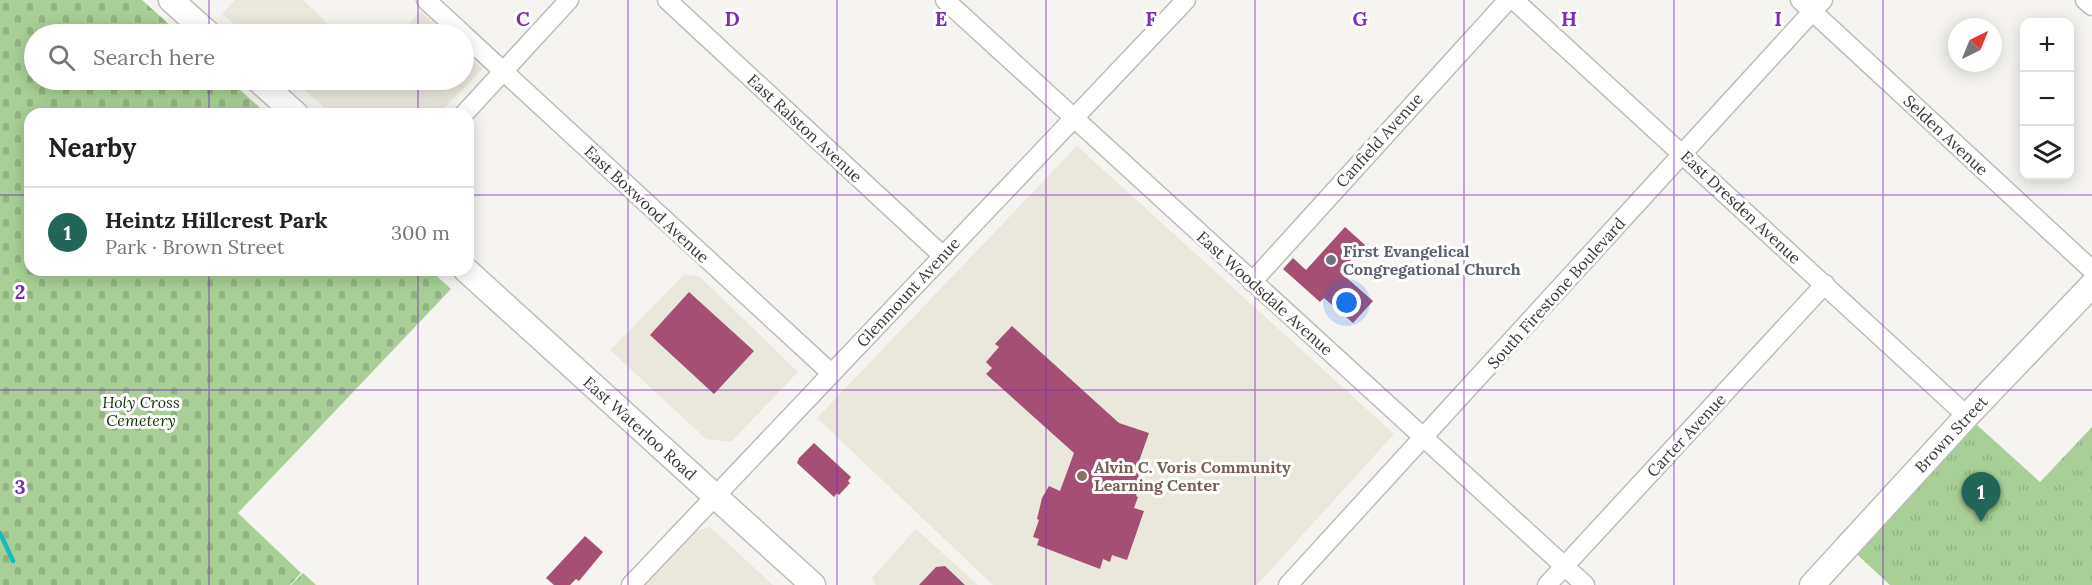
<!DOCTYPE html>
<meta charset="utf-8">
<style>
body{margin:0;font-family:Lora,serif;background:#f2f2f2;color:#222}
.controls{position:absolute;right:18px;top:18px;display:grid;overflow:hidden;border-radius:12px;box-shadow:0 3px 15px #0003}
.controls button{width:54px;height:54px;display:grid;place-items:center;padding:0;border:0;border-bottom:2px solid #e0e0e0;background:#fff;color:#222;font:30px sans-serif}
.compass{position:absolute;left:1948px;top:18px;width:54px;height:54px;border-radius:50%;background:#fff;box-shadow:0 3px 15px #0003;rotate:43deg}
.you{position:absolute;left:1347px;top:303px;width:21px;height:21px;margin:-15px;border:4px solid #fff;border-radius:50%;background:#1a73e8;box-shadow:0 0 0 9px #1a73e833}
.badge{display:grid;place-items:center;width:39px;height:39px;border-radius:50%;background:#216658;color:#fff;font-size:20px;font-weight:700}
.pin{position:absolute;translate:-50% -50px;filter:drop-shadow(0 2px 3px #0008)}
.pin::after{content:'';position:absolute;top:32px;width:21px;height:18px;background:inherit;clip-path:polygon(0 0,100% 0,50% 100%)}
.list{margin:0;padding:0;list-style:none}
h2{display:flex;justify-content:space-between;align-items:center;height:78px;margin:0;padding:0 24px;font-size:26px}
h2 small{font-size:20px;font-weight:400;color:#767676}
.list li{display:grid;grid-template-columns:39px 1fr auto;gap:18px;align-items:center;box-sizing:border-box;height:90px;padding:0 24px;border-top:2px solid #e0e0e0}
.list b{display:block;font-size:22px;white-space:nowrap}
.list p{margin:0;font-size:20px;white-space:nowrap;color:#767676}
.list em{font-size:20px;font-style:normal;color:#767676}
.icon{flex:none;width:33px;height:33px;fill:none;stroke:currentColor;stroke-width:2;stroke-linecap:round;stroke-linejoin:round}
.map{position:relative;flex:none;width:2092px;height:585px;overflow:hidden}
.search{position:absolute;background:#fff;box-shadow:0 3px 15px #0003;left:24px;top:24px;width:450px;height:66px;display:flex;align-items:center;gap:15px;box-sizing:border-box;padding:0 21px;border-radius:33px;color:#767676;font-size:22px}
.panel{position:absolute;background:#fff;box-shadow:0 3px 15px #0003;left:24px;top:108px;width:450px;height:168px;border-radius:18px}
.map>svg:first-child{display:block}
.built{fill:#eae7dc}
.grass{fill:url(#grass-tufts)}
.cemetery{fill:url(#cemetery-stones)}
.garden{fill:#a8d096}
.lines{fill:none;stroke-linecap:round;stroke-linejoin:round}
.stream{stroke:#16bac3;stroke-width:4.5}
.building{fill:#a44f73}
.minor-casing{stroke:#bdbcb8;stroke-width:21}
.major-casing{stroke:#bdbcb8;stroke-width:27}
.minor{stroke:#fff;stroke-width:18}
.major{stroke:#fff;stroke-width:24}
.grid{fill:none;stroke:#7b2cbf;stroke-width:1.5;stroke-opacity:0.55}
.worship-dot{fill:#6b7280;stroke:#fff;stroke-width:2}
.education-dot{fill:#8d6e63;stroke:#fff;stroke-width:2}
.labels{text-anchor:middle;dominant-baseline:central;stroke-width:6;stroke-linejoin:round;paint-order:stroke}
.street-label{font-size:16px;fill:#393837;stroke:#fff}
.worship-label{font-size:16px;font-weight:bold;fill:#5b616d;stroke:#fff;text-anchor:start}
.park-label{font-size:16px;font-style:italic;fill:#123300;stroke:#fff}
.education-label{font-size:16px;font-weight:bold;fill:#785e54;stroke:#fff;text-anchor:start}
.grid-label{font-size:20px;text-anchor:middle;font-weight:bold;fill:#7b2cbf;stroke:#fff;stroke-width:6;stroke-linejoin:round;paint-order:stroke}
</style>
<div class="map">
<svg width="2092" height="585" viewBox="0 0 2092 585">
<defs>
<pattern id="grass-tufts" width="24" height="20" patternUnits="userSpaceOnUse" patternTransform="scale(1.5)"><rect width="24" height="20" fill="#a8d096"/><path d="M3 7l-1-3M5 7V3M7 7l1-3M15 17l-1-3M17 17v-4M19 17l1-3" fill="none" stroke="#91b382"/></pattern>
<pattern id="cemetery-stones" width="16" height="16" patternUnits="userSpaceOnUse" patternTransform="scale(1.5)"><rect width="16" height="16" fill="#a8d096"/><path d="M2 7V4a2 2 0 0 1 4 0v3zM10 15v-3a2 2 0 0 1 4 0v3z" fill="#91b382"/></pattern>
</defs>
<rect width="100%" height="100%" fill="#f5f4f0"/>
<path class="built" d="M235,0h68l36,34h-94l-23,-20z
M420,11l25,23h-46z
M464,52l18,17 -43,45h-108l-37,-34h170z
M1077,146l317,288 -137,151h-264l-176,-167z
M684,275l15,1 99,96 -67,70 -25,-3 -96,-89z
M710,527l63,58h-132l54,-54z
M916,529l62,56h-102l-4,-7z"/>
<path class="grass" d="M1967,416l73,66 52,-55v158h-202l-42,-39z
M303,573l13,12h-25z"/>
<path class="cemetery" d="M0,0h142l38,34h-146v46h195l38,34h-237v156h400l21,19 -213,224 63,60 -11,12h-290z"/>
<path class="garden" d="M2023,551l10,8 -23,26h-4l-7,-7z"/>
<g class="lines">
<path class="stream" d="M0,533l13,28"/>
</g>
<path class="building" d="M1345,227l20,18 -25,27 33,29 -20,22 -29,-25 -4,4 -37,-33 10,-11 13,12z
M689,292l65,59 -40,43 -64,-59z
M1012,326l107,97 30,10 -11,31 1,22 -3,10 2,1 -4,11 10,3 -17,49 -15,-5 -2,7 -7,-3 -3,10 -63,-24 2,-6 -6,-2 6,-17 -2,-1 5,-21 7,-12 11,5 14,-38 -88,-79 6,-6 -6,-6 13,-15 -4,-3z
M814,443l37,34 -3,4 2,2 -11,12 -2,-2 -3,4 -37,-34 2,-5z
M585,536l18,16 -24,29 -3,-2 -6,6h-16l-8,-7z
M945,566l20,19h-46l17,-18z"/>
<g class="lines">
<defs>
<path id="minor" d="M426,0l37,34
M667,0l275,255
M945,0l640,585
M1514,0l453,416
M1800,0l292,270
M2085,0l7,6
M464,35l367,338
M464,114l105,-114
M1252,282l256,-282
M631,585l555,-585
M1288,585l535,-585
M1547,585l278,-301"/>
<path id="major" d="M171,0l38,34
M258,80l38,34
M466,270l347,315
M1812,585l155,-169 125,-131"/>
</defs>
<use href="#minor" class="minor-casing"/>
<use href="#major" class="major-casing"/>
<use href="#minor" class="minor"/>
<use href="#major" class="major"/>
</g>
<path class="grid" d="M209,0v34M418,0v34M628,0v585M837,0v585M1046,0v585M1255,0v585M1464,0v585M1674,0v585M1883,0v585M209,80v34M418,80v34M0,195h30M468,195h1624M209,270v315M418,270v315M0,390h2092"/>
<circle class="worship-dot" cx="1331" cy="260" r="6"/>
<circle class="education-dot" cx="1082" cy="476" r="6"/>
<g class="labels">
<g class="street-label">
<text transform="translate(805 128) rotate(43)">East Ralston Avenue</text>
<text transform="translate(1946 135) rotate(43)">Selden Avenue</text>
<text transform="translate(1379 140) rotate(-48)">Canfield Avenue</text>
<text transform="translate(647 204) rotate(43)">East Boxwood Avenue</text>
<text transform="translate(1741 207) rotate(43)">East Dresden Avenue</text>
<text transform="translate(908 292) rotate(-47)">Glenmount Avenue</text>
<text transform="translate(1265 293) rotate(42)">East Woodsdale Avenue</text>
<text transform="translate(1556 293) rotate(-48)">South Firestone Boulevard</text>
<text transform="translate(640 428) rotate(42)">East Waterloo Road</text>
<text transform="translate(1951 434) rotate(-47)">Brown Street</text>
<text transform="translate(1686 435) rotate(-47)">Carter Avenue</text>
</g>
<g class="worship-label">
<text x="1343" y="251">First Evangelical<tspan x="1343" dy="18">Congregational Church</tspan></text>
</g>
<g class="park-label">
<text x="141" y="402">Holy Cross<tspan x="141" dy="18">Cemetery</tspan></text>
</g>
<g class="education-label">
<text x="1094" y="467">Alvin C. Voris Community<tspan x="1094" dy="18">Learning Center</tspan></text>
</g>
</g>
<g class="grid-label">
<text x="523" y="26">C</text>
<text x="732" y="26">D</text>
<text x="941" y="26">E</text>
<text x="1151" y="26">F</text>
<text x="1360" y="26">G</text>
<text x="1569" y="26">H</text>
<text x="1778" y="26">I</text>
<text x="20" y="299">2</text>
<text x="20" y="494">3</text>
</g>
</svg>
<div class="controls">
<button>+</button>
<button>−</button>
<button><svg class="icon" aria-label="layers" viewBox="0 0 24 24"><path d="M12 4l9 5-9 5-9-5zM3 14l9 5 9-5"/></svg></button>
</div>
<svg class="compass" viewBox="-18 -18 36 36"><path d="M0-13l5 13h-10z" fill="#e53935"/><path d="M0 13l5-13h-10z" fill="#767676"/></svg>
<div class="you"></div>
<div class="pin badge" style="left:1981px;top:522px">1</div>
<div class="search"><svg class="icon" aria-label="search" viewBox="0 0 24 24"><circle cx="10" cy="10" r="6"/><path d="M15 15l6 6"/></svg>Search here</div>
<section class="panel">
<h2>Nearby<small></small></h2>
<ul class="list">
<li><span class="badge">1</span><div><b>Heintz Hillcrest Park</b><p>Park · Brown Street</p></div><em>300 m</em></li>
</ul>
</section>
</div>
